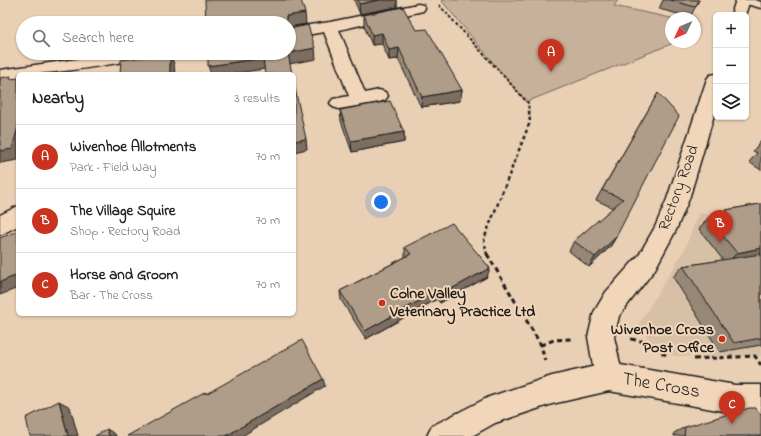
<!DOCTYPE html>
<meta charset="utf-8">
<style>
body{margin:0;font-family:"Indie Flower",sans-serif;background:#f6f6f6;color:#222}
.controls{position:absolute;right:12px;top:12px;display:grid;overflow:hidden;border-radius:6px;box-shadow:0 1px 3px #0004}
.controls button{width:36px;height:36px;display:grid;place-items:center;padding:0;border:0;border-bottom:1px solid #e0e0e0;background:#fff;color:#222;font:20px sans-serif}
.compass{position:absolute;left:665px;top:12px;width:36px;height:36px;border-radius:50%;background:#fff;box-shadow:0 1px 3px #0004;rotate:226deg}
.you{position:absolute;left:381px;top:202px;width:14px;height:14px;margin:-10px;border:3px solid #fff;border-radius:50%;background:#1a73e8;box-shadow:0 0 0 6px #1a73e833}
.badge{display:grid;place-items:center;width:26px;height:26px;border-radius:50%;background:#c8321e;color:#fff;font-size:13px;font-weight:700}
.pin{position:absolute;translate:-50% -33px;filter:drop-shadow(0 1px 2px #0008)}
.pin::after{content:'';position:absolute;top:21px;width:14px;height:12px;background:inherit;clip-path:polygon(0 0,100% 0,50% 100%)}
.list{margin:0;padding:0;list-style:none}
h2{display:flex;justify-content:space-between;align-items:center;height:52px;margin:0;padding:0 16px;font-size:17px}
h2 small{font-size:13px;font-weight:400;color:#767676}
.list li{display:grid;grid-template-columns:26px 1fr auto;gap:12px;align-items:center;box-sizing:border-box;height:64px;padding:0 16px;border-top:1px solid #e0e0e0}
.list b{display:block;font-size:15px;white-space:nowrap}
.list p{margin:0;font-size:13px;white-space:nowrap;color:#767676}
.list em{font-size:13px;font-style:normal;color:#767676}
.icon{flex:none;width:22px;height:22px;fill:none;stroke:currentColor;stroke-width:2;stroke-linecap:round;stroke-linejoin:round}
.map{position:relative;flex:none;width:761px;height:436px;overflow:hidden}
.search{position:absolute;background:#fff;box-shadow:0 1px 3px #0004;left:16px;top:16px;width:280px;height:44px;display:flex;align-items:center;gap:10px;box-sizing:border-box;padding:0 14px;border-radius:22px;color:#767676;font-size:15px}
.panel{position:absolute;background:#fff;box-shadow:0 1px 3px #0004;left:16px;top:72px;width:280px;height:244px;border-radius:6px}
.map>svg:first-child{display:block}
.built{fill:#d8c0a6}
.green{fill:#c7b19a;stroke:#72665b}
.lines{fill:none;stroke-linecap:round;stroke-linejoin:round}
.service-casing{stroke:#1c1c1c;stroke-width:3}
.minor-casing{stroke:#1c1c1c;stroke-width:3}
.tertiary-casing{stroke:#1c1c1c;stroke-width:3}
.secondary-casing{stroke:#1c1c1c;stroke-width:3}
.path-far2{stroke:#1c1c1c;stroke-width:2;stroke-dasharray:3 2;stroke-linecap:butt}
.path-far1{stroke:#1c1c1c;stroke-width:2.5;stroke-dasharray:3.5 3;stroke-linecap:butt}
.path{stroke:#1c1c1c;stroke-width:3;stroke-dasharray:5 3.5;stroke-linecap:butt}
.service{fill:#f2d6b9;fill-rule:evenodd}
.minor{fill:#f2d6b9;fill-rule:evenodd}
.tertiary{fill:#f2d6b9;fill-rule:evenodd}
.secondary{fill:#f2d6b9;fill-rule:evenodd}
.wall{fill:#978776;stroke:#1c1c1c}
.shaded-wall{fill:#7b6e60;stroke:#1c1c1c}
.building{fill:#b09d89;stroke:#1c1c1c}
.poi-dot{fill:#c8321e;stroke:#f2d6b9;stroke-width:1.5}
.labels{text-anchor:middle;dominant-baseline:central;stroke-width:4;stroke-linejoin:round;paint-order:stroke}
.street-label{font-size:16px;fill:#1c1c1c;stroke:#f2d6b9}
.poi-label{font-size:16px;font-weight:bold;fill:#1c1c1c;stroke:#f2d6b9;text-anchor:start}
.near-street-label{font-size:19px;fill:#1c1c1c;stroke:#f2d6b9}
</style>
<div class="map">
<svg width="761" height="436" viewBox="0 0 761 436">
<rect width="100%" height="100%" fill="#e9cfb3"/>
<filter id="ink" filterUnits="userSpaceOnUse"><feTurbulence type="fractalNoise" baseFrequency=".025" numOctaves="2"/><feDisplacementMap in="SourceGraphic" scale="8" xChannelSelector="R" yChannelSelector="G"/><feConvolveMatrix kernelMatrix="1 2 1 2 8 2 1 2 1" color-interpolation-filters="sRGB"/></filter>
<g filter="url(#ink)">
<path class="built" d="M699,213l18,3 44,54v86h-87l-23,-14 -12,-18 45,-74z"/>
<path class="green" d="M441,0h177l-4,6 57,12v24h5l-150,60z"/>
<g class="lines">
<defs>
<path id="service" d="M738,0h17l6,2v6l-22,-6z"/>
<path id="minor" d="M418,4l5,1 2,3 -2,3 -84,19 26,63 14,-3 6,2 3,4 -3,4 -6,2 -40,7 -6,-2 -3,-4 3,-4 16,-3 -25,-64 -35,6v-10l41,-6z
M119,53h36l-2,3 -6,2c-43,7 -85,16 -129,16v4l-18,2v-10z
M18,206v20l-18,9v-20z"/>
<path id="tertiary" d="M736,0h14l-5,15h-14z
M716,74v34l-27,91 -13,31 -21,39 -36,47 -5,21 9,40 -4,10 -10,4 -10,-4 -4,-10 -7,-40 6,-25 12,-20 33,-37 16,-28 12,-28 40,-120 3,-4z"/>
<path id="secondary" d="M609,363l126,22h26v28h-26l-126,-22 -57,13 -57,19 -23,13h-45l5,-10 57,-29 63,-21z"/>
</defs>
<use href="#service" class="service-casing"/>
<use href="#minor" class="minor-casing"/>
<use href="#tertiary" class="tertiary-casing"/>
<use href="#secondary" class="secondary-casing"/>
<path class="path-far2" d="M439,5l89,98 1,9"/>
<path class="path-far1" d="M487,255l-3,-16 46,-117 -1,-11"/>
<path class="path" d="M487,254l54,91 4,16
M631,339l15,3 20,13
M541,345l13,-5 18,-1
M694,359l61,-3 6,9"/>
<use href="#service" class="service"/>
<use href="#minor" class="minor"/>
<use href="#tertiary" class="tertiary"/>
<use href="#secondary" class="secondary"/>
</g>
<path class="wall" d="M354,0h43v7l-37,7z
M663,0h36l-9,17 -31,-8z
M364,15l52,15 46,60 -2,11 -39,6 -23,-48 -9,1 -7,-16 -10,1 -8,-19z
M658,93l-42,144 -6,10 -21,20 -20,-16 5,-10 39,-33 -17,-8z
M340,110l64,22v10l-52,10 -11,-31z
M761,141v29l-12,-8 8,-9 -4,-2z
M761,204v141l-41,7 -47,-75 10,-11 40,-6 -24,-31 9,-11 14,-3 4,-5z
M405,247l82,30 -47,26 -3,-4 -71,40 -25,-39 -1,-9 65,-34z
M685,427l76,9h-87v-3z"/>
<path class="shaded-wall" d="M379,0h18v7l-37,7 -1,-10z
M305,13l1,11 -17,3v-4h-3v-7z
M382,33v11l-10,1v-10z
M315,48l1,11 -27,5 -1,-11z
M399,48l-1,11 -9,1v-10z
M170,53l4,11 1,10h-5z
M263,58l2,11 -36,5h-18l-3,-8z
M462,90l-2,11 -39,6 1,-10z
M18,127v33l-18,3v-12z
M404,132v10l-52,10 -1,-11z
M306,139l1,10 -13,3v-11z
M616,237l-6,10 -21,20 6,-10z
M761,248v8l-35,8 11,-11z
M490,268l-3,9 -47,26 2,-9z
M15,276l3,2v10l-18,7v-13z
M439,290l-2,9 -71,40 -1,-8z
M323,379l2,7 -83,50h-16z
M59,401l11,6 8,29h-10z
M107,429l9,6v1h-7z"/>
<path class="building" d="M205,0h96l4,13 -19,3v7h-80z
M358,0h21l-20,4z
M670,0h29l-4,7z
M403,7l13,23 11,-1 35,61 -40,7 -23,-49 -10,2 -7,-17 -10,2 -8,-20z
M308,25l7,23 -26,5v-24z
M170,53v21h-50l1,-14z
M208,53h80l4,21h-27l-2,-16 -55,8z
M11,76l-1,3 8,-1v49l-6,22 -12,2v-73z
M294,84l12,55 -12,2z
M658,93l21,23 -63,121 -21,20 -21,-16 49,-42 -21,-9z
M390,101l14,31 -53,9 -11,-31z
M760,204h1v44l-24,5 -29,-35 21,-5 -3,-3z
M452,223l38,45 -48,26 -3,-4 -74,41 -25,-40 71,-37 -6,-7z
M18,231v50l-1,1 -2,-6 -15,6v-44z
M761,254v84l-27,5 -51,-77z
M302,340l21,39 -97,57h-99l79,-44v2z
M59,401l9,35h-38l-4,-18z
M749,408h7l5,7v21h-77l1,-9z
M107,429l2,7h-14z"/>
</g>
<g class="poi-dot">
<circle cx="382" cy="303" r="4"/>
<circle cx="722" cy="339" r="4"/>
</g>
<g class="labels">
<g class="street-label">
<text transform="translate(679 188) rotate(-70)">Rectory Road</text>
</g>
<g class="poi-label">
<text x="390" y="294">Colne Valley<tspan x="390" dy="18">Veterinary Practice Ltd</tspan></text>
<text x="714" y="330" text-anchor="end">Wivenhoe Cross<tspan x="714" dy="18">Post Office</tspan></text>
</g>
<g class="near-street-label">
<text transform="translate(661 386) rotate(10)">The Cross</text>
</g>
</g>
</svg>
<div class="controls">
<button>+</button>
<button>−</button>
<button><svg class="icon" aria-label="layers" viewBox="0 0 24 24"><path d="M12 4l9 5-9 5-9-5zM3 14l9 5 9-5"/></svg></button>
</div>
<svg class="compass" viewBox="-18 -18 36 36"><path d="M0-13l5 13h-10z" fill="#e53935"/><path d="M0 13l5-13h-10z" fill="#767676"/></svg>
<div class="you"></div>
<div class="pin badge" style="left:551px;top:72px">A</div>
<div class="pin badge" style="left:720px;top:243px">B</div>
<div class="pin badge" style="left:732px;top:424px">C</div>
<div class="search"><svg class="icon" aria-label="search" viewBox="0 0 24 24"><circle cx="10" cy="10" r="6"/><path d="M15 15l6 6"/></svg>Search here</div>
<section class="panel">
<h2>Nearby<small>3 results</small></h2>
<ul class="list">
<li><span class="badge">A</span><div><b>Wivenhoe Allotments</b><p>Park · Field Way</p></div><em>70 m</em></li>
<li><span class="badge">B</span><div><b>The Village Squire</b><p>Shop · Rectory Road</p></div><em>70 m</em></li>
<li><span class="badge">C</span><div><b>Horse and Groom</b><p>Bar · The Cross</p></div><em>70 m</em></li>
</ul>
</section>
</div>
